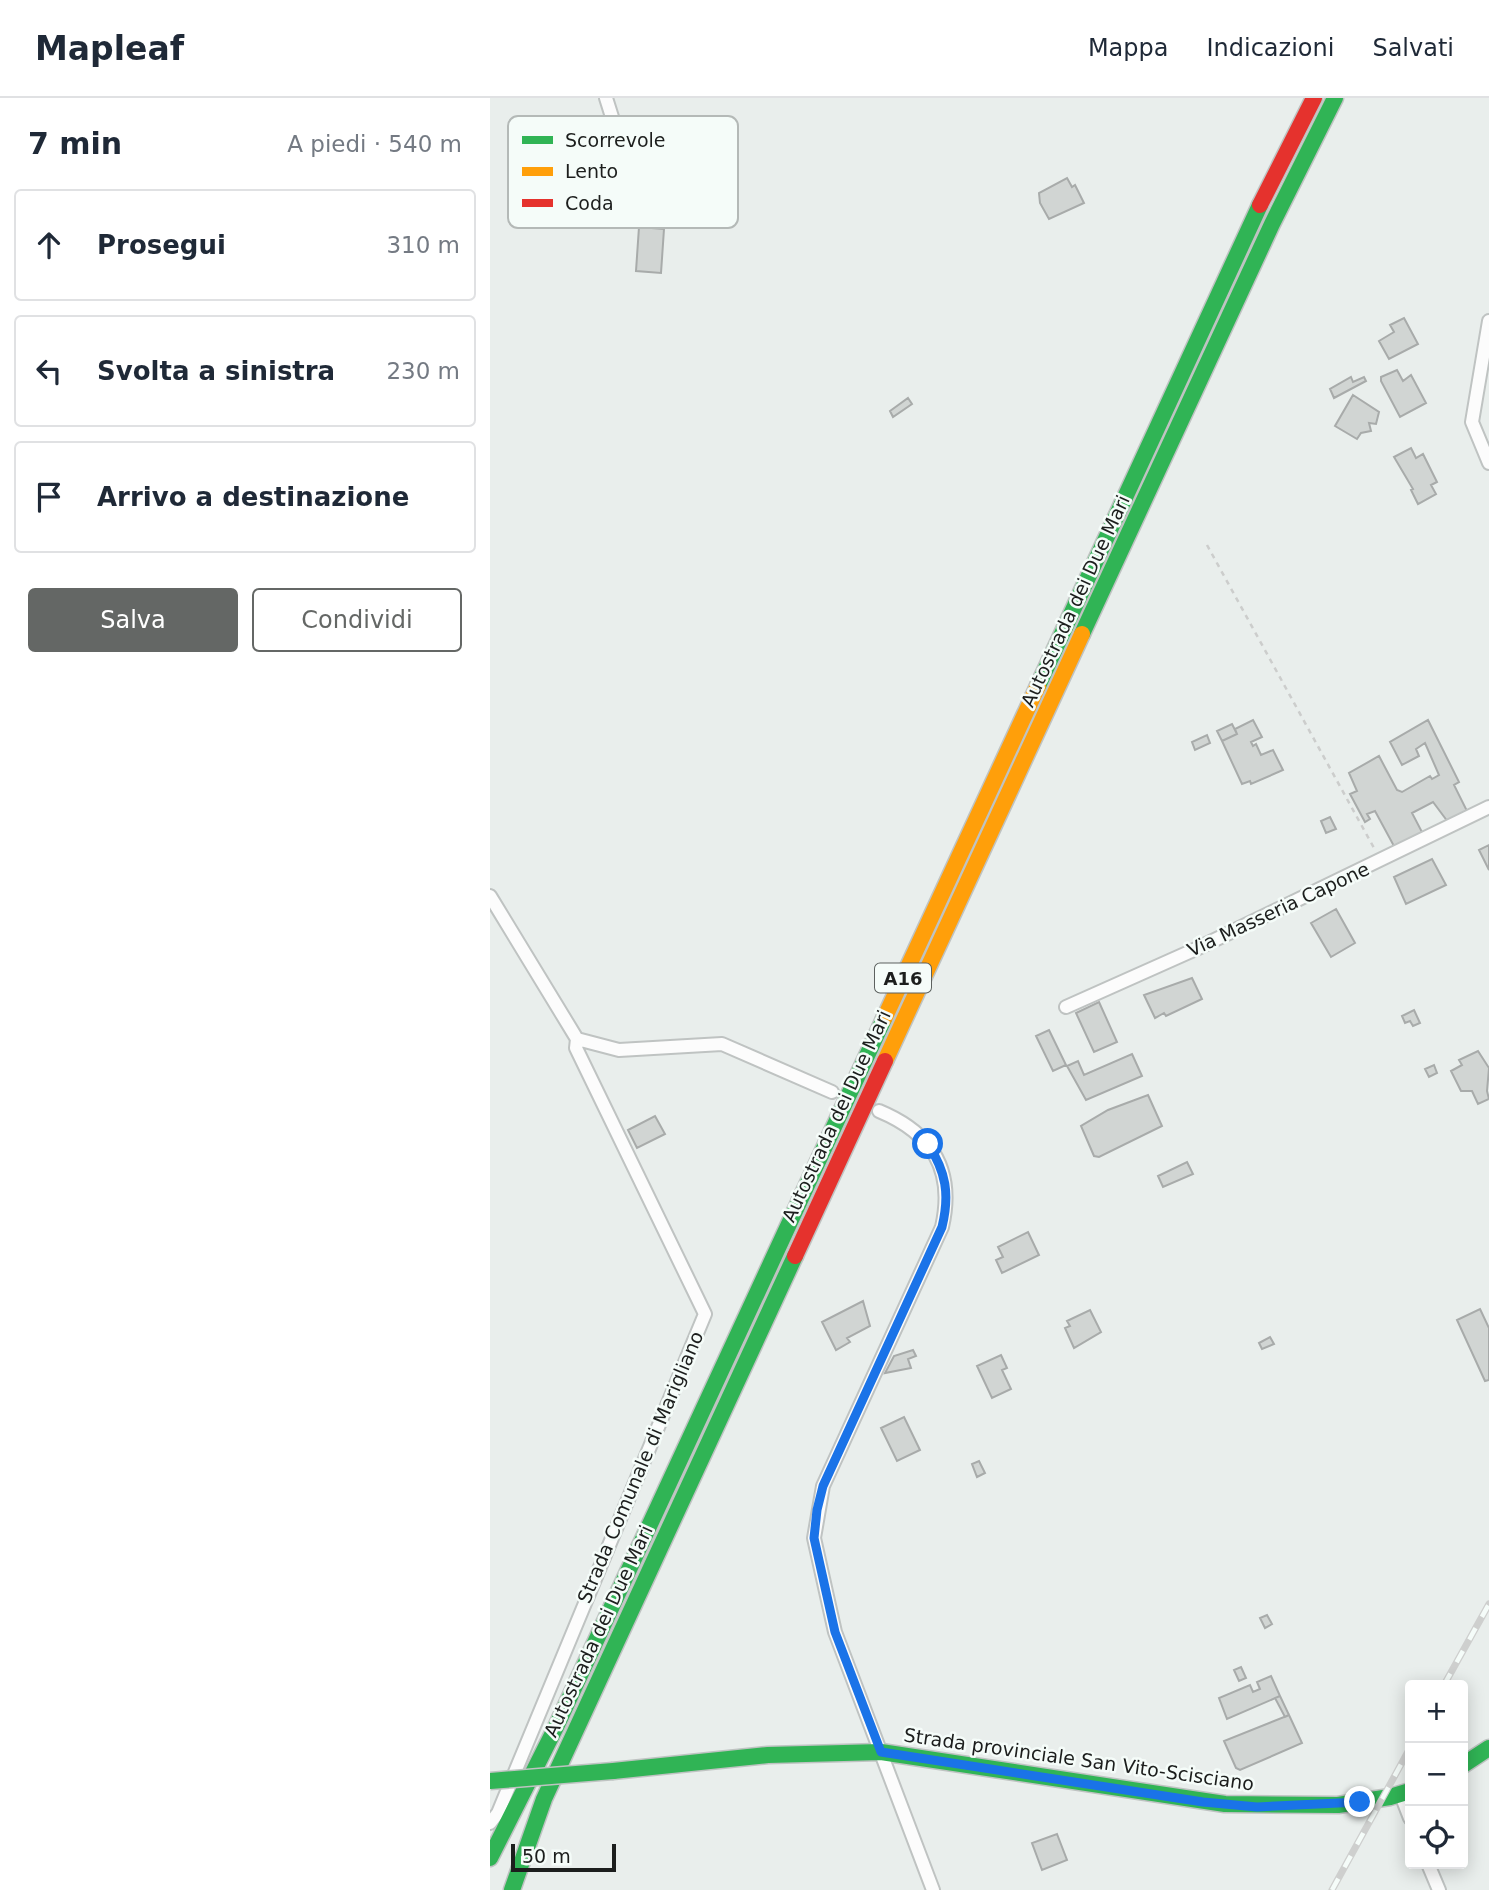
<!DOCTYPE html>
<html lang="it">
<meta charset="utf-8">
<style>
body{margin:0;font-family:"DejaVu Sans",sans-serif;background:#f6f6f7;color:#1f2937}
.controls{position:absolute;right:21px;bottom:21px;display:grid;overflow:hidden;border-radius:7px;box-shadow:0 4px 18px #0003}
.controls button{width:63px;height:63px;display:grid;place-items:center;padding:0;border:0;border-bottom:2px solid #e0e1e3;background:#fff;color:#1f2937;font:35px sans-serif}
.scale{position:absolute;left:21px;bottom:18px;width:105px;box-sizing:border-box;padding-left:7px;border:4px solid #1c1e1d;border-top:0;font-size:19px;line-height:24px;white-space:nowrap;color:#1c1e1d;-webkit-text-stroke:5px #f5fcf9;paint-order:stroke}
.stop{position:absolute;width:21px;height:21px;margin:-16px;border:5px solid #1a73e8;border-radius:50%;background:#fff}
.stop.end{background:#1a73e8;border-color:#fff;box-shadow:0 2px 7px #0008}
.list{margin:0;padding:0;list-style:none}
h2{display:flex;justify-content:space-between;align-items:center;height:91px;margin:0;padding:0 28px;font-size:30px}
h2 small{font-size:23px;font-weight:400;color:#747a83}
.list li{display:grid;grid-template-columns:46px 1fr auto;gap:21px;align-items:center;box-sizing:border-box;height:112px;margin:0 14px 14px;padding:0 14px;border:2px solid #e0e1e3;border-radius:7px}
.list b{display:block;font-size:26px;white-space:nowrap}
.list em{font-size:23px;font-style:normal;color:#747a83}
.actions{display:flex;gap:14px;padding:21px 28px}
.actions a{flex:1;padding:16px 0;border:2px solid #646765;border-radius:7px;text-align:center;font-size:24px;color:#646765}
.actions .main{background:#646765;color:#fff}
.icon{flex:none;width:38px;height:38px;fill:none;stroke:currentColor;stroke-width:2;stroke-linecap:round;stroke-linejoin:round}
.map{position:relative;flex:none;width:999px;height:1792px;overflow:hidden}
header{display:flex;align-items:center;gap:42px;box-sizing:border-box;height:98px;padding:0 35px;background:#fff;border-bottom:2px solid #e0e1e3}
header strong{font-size:33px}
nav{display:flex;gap:38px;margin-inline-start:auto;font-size:24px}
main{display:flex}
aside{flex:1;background:#fff}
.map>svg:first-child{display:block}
.building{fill:#d1d5d3;stroke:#a8abaa;stroke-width:2}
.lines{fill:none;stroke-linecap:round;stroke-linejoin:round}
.street-casing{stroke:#bfc3c2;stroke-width:16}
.fast-casing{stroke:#bfc3c2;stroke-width:19}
.slow-casing{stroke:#bfc3c2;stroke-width:19}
.jam-casing{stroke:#bfc3c2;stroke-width:19}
.path{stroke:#cccdcc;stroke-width:2.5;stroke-dasharray:5 5;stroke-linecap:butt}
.street{stroke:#fcfcfc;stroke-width:12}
.fast{stroke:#30b455;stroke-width:16}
.slow{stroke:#ff9f0a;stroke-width:16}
.jam{stroke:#e5322d;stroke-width:16}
.rail-casing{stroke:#cecfce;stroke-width:7}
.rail{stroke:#f5fcf9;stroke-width:4.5;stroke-dasharray:13;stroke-linecap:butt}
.fast-bridge-casing{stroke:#bfc3c2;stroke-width:19;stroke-linecap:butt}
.fast-bridge{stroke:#30b455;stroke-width:16}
.route{stroke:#1a73e8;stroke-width:9}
.labels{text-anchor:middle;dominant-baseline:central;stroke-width:5;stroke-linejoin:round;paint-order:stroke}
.shield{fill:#f5fcf9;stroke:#5d615f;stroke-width:2}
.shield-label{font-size:18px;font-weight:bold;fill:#1c1e1d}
.street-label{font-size:19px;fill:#1c1e1d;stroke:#f5fcf9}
.key{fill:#f5fcf9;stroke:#b4b9b7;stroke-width:2}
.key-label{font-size:19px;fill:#1c1e1d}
</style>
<header>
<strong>Mapleaf</strong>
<nav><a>Mappa</a><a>Indicazioni</a><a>Salvati</a></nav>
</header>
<main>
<aside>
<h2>7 min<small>A piedi · 540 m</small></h2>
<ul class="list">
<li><svg class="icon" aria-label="ahead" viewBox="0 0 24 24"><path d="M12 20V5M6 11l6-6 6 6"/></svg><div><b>Prosegui</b></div><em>310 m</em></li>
<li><svg class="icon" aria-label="left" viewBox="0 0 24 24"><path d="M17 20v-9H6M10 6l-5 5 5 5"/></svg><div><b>Svolta a sinistra</b></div><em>230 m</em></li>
<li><svg class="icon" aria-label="arrive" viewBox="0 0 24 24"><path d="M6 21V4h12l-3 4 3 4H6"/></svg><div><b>Arrivo a destinazione</b></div></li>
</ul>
<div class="actions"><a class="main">Salva</a><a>Condividi</a></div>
</aside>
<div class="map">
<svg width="999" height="1792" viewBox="0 0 999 1792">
<rect width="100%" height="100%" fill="#e9eeec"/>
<path class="building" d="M577,80l5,9 3,-2 9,18 -35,16 -9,-16 -1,-10z
M149,129l25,2 -3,44 -25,-2z
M914,220l14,26 -29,15 -10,-18 15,-9 -4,-7z
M907,272l6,11 8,-6 15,28 -26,14 -19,-36v-4z
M861,279l2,5 11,-5 2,4 -32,17 -4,-9z
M863,297l26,17 -3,12 -7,-1 2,8 -10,2 -4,6 -22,-13z
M418,300l4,6 -19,13 -3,-6z
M921,350l5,10 7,-4 14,28 -6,3 5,9 -18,10 -7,-14 2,-1 -19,-32z
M763,622l9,17 -11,5 2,4 3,-2 5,11 12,-5 10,20 -32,14 -1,-3 -8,3 -20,-43 15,-7 -2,-5z
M938,622l31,62 -5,3 13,26 -19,11 -15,-20 -21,11 11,21 -28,14 -20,-37 -8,3 3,5 -5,3 -15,-28 7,-3 -8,-18 30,-17 18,34 5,2 28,-16 2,3 7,-4 -14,-32 -9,6 3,7 -17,9 -12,-23z
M742,626l5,10 -15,7 -5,-10z
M717,637l3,8 -15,7 -3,-8z
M840,719l6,12 -10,4 -5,-12z
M999,747v25l-10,-20z
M942,761l14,26 -40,19 -12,-27z
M846,811l19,34 -24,14 -20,-34z
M702,880l10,21 -36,17 -2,-3 -9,5 -11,-23z
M609,904l18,40 -23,10 -18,-39z
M924,912l6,13 -7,3 -3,-5 -5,2 -3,-7z
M559,932l17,35 -13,6 -17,-35z
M988,953l11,17 -2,23 2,8 -11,5 -6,-13h-11l-10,-20 11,-6 -3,-5z
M642,956l10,22 -56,24 -19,-34 11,-5 6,14z
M944,967l3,8 -8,4 -4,-8z
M658,997l14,31 -63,31 -5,-1 -13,-30 27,-16z
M165,1018l10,18 -28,14 -9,-18z
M697,1064l6,12 -30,13 -5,-11z
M538,1134l11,23 -37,18 -6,-13 7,-3 -5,-10z
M373,1203l7,25 -23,12 3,4 -14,8 -14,-28z
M990,1211l9,19v52l-4,1 -28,-61z
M600,1212l11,22 -27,16 -9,-20 5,-2 -3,-5z
M780,1239l4,7 -12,5 -3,-6z
M423,1252l3,6 -8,3 3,9 -26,5 9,-17z
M511,1257l6,13 -5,2 9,19 -19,9 -15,-32z
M414,1319l16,33 -23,11 -16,-33z
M489,1363l6,12 -8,4 -5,-13z
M777,1517l5,9 -7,4 -5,-10z
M751,1569l5,11 -7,3 -5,-11z
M781,1578l9,20 -53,23 -8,-21 31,-13 3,7 7,-3 -3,-7z
M790,1598l9,19 -4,2 -10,-19z
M799,1617l13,28 -62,27 -4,-2 -12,-27z
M567,1736l10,26 -25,10 -10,-27z"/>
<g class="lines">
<defs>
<path id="street" d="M116,0l30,95
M999,223l-17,101 17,41
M0,798l87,143 42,11 103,-6 110,48
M576,909l130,-58 293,-142
M389,1013c53,22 76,59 63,116l-119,259 -9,52 21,94 98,258
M911,1697l9,23
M0,1725l8,-10 207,-499 -129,-266 1,-9
M938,1766l11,26"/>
<path id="fast" d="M592,536l190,-410 63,-126
M548,588l222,-481
M973,1667l26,-17
M123,1673l155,-16 113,-3 344,52 113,1 52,-8 20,-6
M0,1760l67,-133 327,-706
M22,1792l32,-91 251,-543"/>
<path id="slow" d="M394,921l154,-333
M395,963l197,-427"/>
<path id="jam" d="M770,107l54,-107
M305,1158l90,-195"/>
</defs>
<use href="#street" class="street-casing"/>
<use href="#fast" class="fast-casing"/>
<use href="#slow" class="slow-casing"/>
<use href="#jam" class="jam-casing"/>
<path class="path" d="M717,447l167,303"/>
<use href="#street" class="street"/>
<use href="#fast" class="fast"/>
<use href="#slow" class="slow"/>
<use href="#jam" class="jam"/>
<defs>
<path id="rail" d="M954,1587l45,-81
M842,1792l78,-142"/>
</defs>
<use href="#rail" class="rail-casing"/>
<use href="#rail" class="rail"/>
<defs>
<path id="fast-bridge" d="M0,1683l123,-10"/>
</defs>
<use href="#fast-bridge" class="fast-bridge-casing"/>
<use href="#fast-bridge" class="fast-bridge"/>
</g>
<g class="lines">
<path class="route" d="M438,1046c18,28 22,50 14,83l-119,259 -6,24 -3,28 21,94 46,120 322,50 54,5 103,-5"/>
</g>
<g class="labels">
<rect class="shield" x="385" y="865.5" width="56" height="29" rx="5"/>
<g class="shield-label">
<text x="413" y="880">A16</text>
</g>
<g class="street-label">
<text transform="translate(585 503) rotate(-65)">Autostrada dei Due Mari</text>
<text transform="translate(788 811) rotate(-25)">Via Masseria Capone</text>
<text transform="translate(346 1018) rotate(-65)">Autostrada dei Due Mari</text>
<text transform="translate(150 1369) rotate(-67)">Strada Comunale di Marigliano</text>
<text transform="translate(108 1533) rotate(-65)">Autostrada dei Due Mari</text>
<text transform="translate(589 1661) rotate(8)">Strada provinciale San Vito-Scisciano</text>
</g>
</g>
<rect x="18" y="18" width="230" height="112" rx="10" class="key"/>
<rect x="32" y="38" width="31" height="8" fill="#30b455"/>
<rect x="32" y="69" width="31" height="9" fill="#ff9f0a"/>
<rect x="32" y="101" width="31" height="8" fill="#e5322d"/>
<g class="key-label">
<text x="75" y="49">Scorrevole</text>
<text x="75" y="80">Lento</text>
<text x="75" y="112">Coda</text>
</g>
</svg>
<div class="controls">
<button>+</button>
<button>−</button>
<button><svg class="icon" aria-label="locate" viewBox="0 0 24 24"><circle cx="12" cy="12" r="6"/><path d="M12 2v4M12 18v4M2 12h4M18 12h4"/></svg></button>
</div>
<div class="scale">50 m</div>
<div class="stop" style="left:438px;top:1046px"></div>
<div class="stop end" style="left:870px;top:1704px"></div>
</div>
</main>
